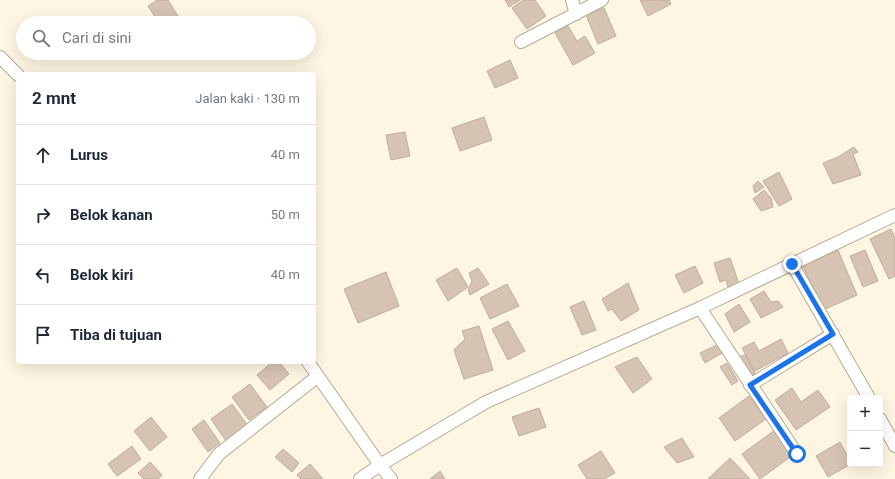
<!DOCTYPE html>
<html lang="id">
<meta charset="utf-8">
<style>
body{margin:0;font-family:Roboto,sans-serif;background:#f6f6f7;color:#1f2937}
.controls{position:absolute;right:12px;bottom:12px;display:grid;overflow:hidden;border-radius:4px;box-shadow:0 4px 16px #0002}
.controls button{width:36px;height:36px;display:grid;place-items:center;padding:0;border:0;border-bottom:1px solid #e0e1e3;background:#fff;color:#1f2937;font:20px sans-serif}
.stop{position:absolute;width:12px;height:12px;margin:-9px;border:3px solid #1a73e8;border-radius:50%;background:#fff}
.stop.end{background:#1a73e8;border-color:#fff;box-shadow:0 1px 4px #0008}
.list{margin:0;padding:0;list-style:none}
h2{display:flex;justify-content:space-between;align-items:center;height:52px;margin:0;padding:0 16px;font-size:17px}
h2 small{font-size:13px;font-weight:400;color:#747a83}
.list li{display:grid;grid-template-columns:26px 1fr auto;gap:12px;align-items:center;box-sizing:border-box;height:60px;padding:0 16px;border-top:1px solid #e0e1e3}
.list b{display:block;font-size:15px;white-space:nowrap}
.list em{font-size:13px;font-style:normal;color:#747a83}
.icon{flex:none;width:22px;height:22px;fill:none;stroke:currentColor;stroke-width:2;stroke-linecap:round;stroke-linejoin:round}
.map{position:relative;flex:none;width:895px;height:479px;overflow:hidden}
.search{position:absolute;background:#fff;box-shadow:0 4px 16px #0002;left:16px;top:16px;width:300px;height:44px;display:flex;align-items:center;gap:10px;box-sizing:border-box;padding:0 14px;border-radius:22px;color:#747a83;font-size:15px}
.panel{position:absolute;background:#fff;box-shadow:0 4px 16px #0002;left:16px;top:72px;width:300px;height:292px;border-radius:4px}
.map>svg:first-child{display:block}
.building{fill:#d7c3b2;stroke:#c1ac9c}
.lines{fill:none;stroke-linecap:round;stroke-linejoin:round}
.street-casing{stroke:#b5aa94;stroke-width:14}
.street{stroke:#fff;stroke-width:12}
.route{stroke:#1a73e8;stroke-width:5}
</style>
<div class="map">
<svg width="895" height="479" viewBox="0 0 895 479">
<rect width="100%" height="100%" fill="#fef5e2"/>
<path class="building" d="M157,0h11l10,16 -10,7h-9l-11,-17z
M505,0h15l-11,7z
M523,0h12l11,16 -19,13 -15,-21z
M640,0h29l2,4 -23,12z
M604,8l12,28 -18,8 -12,-29z
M568,26l9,15 8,-5 10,17 -22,12 -18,-32z
M510,60l8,18 -23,10 -8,-17z
M484,117l8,23 -32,11 -8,-23z
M405,132l5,24 -19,4 -5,-25z
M854,147l4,5 -5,2 8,21 -28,9 -10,-21 15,-6z
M779,172l13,27 -13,7 -16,-25z
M758,181l6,6 -9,6 -2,-7z
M764,190l7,8 2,9 -12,4 -8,-12z
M891,229l4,9v38l-6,3 -19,-40z
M838,250l19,45 -34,15 -20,-44z
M865,250l13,31 -15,6 -13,-31z
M730,258l9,26 -11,3 -2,-7 -6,2 -6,-19z
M695,266l8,17 -19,10 -9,-18z
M457,268l11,19 -20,14 -12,-21z
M478,268l11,16 -19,11 -2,-5 4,-9 -3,-8z
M386,272l13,34 -41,17 -14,-34z
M628,283l11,27 -18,11 -9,-12 -4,2 -6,-12z
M507,284l12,22 -29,13 -10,-21z
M764,291l7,11 7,-1 5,6 -22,11 -11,-19z
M584,301l12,29 -14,5 -12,-28z
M739,304l11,18 -16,10 -9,-18z
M508,321l17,30 -17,9 -16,-31z
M479,326l14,44 -29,9 -10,-29 11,-11 -3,-8z
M781,339l7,14 -33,18 -13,-23 12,-6 5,9z
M719,344l5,8 -19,11 -5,-10z
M745,355l11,20 -7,4 -14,-21z
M637,357l15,22 -19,14 -18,-26z
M272,362h7l10,12 -19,16 -13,-15z
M727,363l11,18 -6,4 -12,-18z
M250,384l17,23 -18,13 -17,-23z
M792,388l9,14 17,-12 12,17 -34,23 -21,-30z
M749,396l17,23 -31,22 -16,-23z
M232,404l16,22 -22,15 -15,-22z
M539,408l7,19 -27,9 -7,-19z
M151,417l16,20 -17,14 -16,-20z
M204,420l16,23 -12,9 -16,-23z
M775,430l18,25 -33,24 -18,-25z
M682,438l12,19 -17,6 -13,-16z
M840,442l10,19v3h1l-23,13 -12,-21z
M132,446l9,13 -24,17 -9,-12z
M283,449l16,14 -7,9 -17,-15z
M601,451l14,22 -11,6h-17l-9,-14z
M730,458l20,21h-42z
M150,462l12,13 -4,4h-14l-6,-6z
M310,464l13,15h-22l-4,-4z
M440,471l5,8h-15z"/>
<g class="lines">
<defs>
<path id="street" d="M572,0l4,14
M521,42l81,-42
M0,57l18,18
M792,264l77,134
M700,308l97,146
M308,362l72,103 11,14
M750,385l83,-51
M880,419l15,27
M200,479l19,-25 99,-78
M360,479l20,-14 106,-63 214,-94 195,-93"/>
</defs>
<use href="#street" class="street-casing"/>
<use href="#street" class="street"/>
</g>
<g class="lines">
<path class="route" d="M792,264l41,70 -83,51 47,69"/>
</g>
</svg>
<div class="controls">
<button>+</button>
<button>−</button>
</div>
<div class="stop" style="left:797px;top:454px"></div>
<div class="stop end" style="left:792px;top:264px"></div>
<div class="search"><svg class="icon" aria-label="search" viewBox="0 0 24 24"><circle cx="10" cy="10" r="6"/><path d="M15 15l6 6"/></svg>Cari di sini</div>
<section class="panel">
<h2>2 mnt<small>Jalan kaki · 130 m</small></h2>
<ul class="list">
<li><svg class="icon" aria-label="ahead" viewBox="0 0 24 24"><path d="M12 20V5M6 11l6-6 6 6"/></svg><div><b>Lurus</b></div><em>40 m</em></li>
<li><svg class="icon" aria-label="right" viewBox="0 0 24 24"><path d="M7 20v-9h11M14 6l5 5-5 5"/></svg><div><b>Belok kanan</b></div><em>50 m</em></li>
<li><svg class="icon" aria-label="left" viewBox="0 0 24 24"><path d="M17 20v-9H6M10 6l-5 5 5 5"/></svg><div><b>Belok kiri</b></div><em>40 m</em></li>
<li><svg class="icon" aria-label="arrive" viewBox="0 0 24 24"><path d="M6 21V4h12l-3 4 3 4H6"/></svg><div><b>Tiba di tujuan</b></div></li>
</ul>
</section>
</div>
